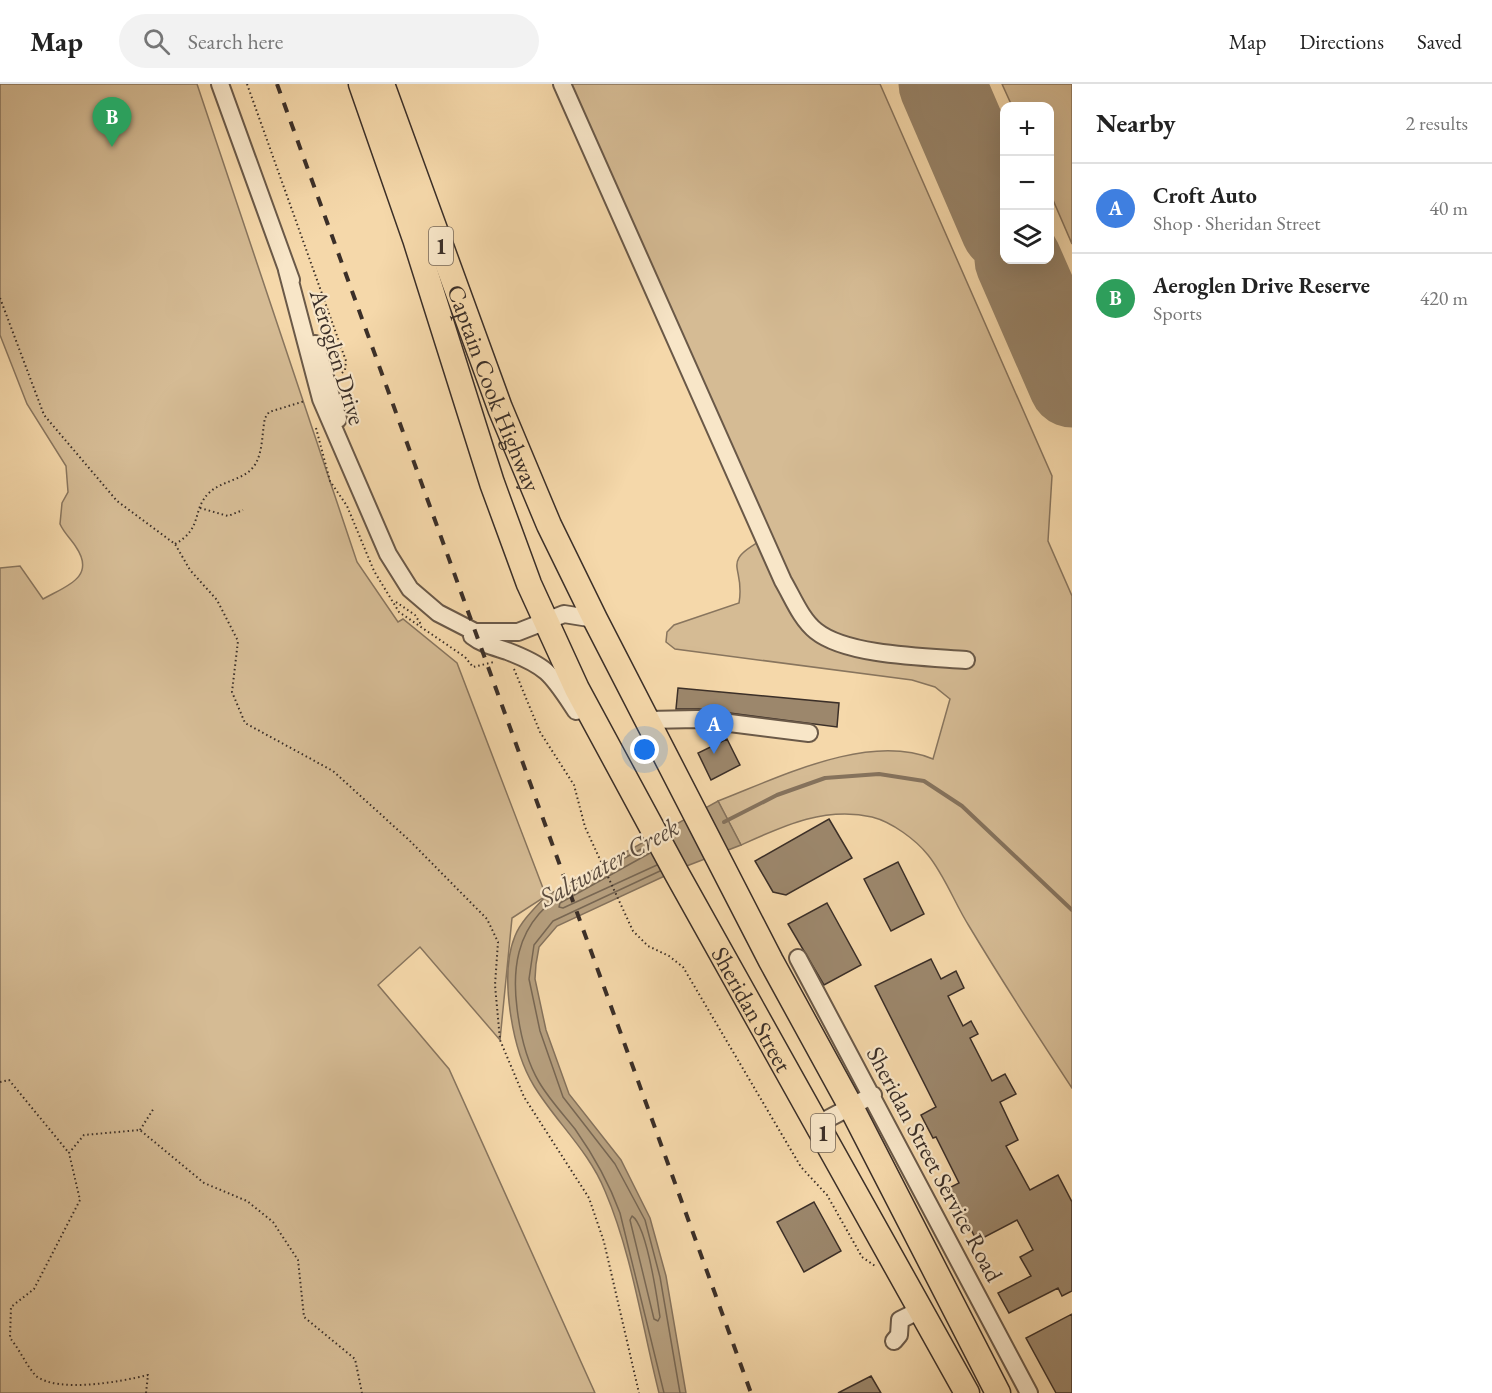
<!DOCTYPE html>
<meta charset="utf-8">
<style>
body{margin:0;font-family:"EB Garamond",serif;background:#f2f2f2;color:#222}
.controls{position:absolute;right:18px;top:18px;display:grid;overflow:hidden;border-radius:12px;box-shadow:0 6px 24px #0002}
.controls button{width:54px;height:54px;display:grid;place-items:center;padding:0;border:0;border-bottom:2px solid #e0e0e0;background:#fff;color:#222;font:30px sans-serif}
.you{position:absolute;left:645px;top:666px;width:21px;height:21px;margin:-15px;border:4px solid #fff;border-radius:50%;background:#1a73e8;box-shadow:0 0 0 9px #1a73e833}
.badge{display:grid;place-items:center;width:39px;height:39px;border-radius:50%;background:#7c3aed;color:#fff;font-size:20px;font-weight:700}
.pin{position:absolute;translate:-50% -50px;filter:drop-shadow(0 2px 3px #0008)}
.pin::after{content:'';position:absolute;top:32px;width:21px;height:18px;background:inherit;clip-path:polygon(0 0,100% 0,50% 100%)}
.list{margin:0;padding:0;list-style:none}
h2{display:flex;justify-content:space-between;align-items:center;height:78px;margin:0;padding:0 24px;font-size:26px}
h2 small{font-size:20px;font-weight:400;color:#767676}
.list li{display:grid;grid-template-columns:39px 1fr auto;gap:18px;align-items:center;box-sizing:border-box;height:90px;padding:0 24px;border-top:2px solid #e0e0e0}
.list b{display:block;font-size:22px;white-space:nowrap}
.list p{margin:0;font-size:20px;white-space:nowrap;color:#767676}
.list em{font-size:20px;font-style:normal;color:#767676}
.icon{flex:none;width:33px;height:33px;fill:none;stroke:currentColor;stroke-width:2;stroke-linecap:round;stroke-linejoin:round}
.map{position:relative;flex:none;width:1072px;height:1309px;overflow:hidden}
header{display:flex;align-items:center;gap:36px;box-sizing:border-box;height:84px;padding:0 30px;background:#fff;border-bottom:2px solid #e0e0e0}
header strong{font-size:28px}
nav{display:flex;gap:33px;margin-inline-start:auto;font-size:21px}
.search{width:420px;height:54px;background:#f2f2f2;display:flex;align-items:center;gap:15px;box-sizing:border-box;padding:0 21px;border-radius:33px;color:#767676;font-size:22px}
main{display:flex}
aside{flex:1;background:#fff}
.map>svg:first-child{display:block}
.green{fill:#d5bb94;stroke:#88755e;stroke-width:1.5}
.water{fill:#b69f7e;stroke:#85725c;stroke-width:1.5}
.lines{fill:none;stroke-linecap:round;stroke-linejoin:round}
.shore{stroke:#786753;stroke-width:1.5}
.stream{stroke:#85725c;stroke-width:4}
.runway{stroke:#988469;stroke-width:87}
.building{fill:#9c876c;stroke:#3b2f28;stroke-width:1.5}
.minor-casing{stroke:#6a5948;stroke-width:20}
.highway-casing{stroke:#3b2f28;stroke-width:27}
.path{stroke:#3b2f28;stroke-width:2;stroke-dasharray:1.5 3;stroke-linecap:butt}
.minor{stroke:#f8e6c8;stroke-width:16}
.highway{stroke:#f5d8aa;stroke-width:24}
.rail{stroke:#3b2f28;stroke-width:4;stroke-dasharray:10 10;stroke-linecap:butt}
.labels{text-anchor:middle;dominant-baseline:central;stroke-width:4.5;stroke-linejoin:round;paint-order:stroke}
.shield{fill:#f8e6c8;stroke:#746658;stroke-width:1.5}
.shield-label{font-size:22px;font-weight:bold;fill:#3b2f28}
.street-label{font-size:24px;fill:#3b2f28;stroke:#f8e6c8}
.water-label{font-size:26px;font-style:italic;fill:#5a4b3e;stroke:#f8e6c8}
</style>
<header>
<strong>Map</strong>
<div class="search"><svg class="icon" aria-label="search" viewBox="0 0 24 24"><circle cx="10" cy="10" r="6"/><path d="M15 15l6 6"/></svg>Search here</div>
<nav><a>Map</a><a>Directions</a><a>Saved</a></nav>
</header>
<main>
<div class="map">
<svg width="1072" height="1309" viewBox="0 0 1072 1309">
<rect width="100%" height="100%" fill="#f5d8aa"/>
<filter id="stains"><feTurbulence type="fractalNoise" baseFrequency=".00333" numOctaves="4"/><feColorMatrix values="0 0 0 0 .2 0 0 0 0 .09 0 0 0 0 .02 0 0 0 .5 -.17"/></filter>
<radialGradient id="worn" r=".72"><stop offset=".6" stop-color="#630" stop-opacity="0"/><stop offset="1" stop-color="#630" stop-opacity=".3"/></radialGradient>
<path class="green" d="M0,0h197l160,478 41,60 5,-3 54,44 89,233 -34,22 -12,122 -80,-93 -42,38 71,84 146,324h-595v-825l20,-2 23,33c21,-12 54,-21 33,-52 -5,-8 -12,-14 -16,-23l2,-21 6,-11 -2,-26 -39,-62 -27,-69z
M562,0h318l172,392 -4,65 24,55v492c-35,-53 -70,-107 -103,-162 -14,-22 -24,-50 -41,-71 -12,-15 -36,-33 -56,-38 -47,-11 -89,9 -131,28l-23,-44c60,-23 150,-69 215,-42l17,-60 -15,-12 -23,-7 -237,-31 -9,-7 1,-10 7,-7 65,-22c7,-38 -21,-39 25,-64z
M1002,0h70v160l-22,-51v-87h-38z"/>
<path class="water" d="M718,717l23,44 -57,22 -127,59 -18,21 -3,17 -1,15 11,51 23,64 52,66 29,58 16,58 20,117h-27c-17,-67 -27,-139 -54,-202 -16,-40 -49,-69 -71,-105 -22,-36 -35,-111 -19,-150 6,-15 20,-28 31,-40z"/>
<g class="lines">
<path class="shore" d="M647,762c-76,42 -143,59 -130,162 3,25 9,52 22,74 10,17 24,32 36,47 19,27 34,54 45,84l44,180
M650,769l-90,50 -1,4 4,1 94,-43
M660,787l-107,50 -19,24 -5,34 11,52 23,66 52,67 30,56 15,57 20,116
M632,1132c15,9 25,82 28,101l-2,4 -4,-2 -24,-99z"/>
<path class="stream" d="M724,738l53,-27 48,-17 54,-4 45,7 38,25 110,104"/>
<path class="runway" d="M942,0l62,144
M1018,176l54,124"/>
</g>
<path class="building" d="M678,604l161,15 -2,24 -138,-18h-23z
M727,655l13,26 -29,15 -13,-27z
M829,735l23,39 -66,37 -13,-3 -18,-31z
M898,778l26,52 -33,17 -27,-52z
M827,819l34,62 -37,20 -36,-61z
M931,875l10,20 15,-8 8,17 -16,8 15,30 8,-5 7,13 -8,4 22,43 13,-7 11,20 -16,8 18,38 -12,6 24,44 28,-15 14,27v89l-10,5 -4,-8 -49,25 -11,-20 33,-17 -11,-19 13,-7 -16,-30 -40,21 -28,-53 10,-5 -23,-46 -3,1 -12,-23 15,-8 -61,-121z
M814,1118l27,49 -37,21 -27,-50z
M1072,1230v79h-16l-30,-55z
M871,1292l10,17h-43z"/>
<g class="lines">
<defs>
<path id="minor" d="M220,0l71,196
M562,0l221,497c10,17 18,38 33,50 31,25 111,26 150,29
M287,186l34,129 67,155 22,35 28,24 37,19h43l46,-18 31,5
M315,260l23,75
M472,552c10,8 23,11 35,15 42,16 45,24 69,60
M647,636l51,-1 111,14
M798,874l231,435
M818,1040l55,-29
M894,1257l5,-6 1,-15 22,-11"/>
<g id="highway">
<path id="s1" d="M361,0l54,155 77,244 37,101 48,105 100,185 290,519"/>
<path id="s2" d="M382,0l118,324 49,117 46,94 176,342 80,146 147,286"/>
</g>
</defs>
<use href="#minor" class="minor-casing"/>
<use href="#highway" class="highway-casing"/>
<path class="path" d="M247,0l99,277 -1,9 -4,4
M0,214l44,117 73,86 58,43 15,26 27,30 21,41 -6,51 13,31 88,48 76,69 78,79 11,23 -3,43 5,55 24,57 65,101 15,44 35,151
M316,344l14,53 17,25 27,65 25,41 66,45 8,10 21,-5
M200,424l28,8 15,-6
M175,460c29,-16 16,-35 35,-52 13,-12 37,-12 46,-29 7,-13 6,-31 9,-45l4,-6 36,-11
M396,518l19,13 7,11
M514,585l26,63 34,53 11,42 48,104 15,15 21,10 14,11 118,200 26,28 35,62 13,9
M0,998l9,-2 60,73
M140,1046l14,-22
M146,1309l2,-18c-29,7 -89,18 -112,1 -10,-11 -16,-26 -26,-38l1,-31 23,-18 46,-89 -11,-47 15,-18 56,-5 64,53 43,18 26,21 25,38 6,57 51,42 7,34"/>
<use href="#minor" class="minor"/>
<use href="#highway" class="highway"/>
<path class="rail" d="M277,0l474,1309"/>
</g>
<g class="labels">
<g class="shield">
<rect x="429" y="143" width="24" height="38" rx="4.5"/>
<rect x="811" y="1030" width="24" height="38" rx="4.5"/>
</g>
<g class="shield-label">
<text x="441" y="162">1</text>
<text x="823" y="1049">1</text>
</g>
<g class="street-label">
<text transform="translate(338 273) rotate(73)">Aeroglen Drive</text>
<text stroke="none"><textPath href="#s2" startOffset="324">Captain Cook Highway</textPath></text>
<text stroke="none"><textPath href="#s1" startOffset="1008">Sheridan Street</textPath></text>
<text transform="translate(935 1080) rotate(62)">Sheridan Street Service Road</text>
</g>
<g class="water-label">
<text transform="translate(609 778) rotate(-29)">Saltwater Creek</text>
</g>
</g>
<rect width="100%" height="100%" filter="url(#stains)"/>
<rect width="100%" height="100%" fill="url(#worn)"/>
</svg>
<div class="controls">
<button>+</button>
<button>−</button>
<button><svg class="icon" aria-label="layers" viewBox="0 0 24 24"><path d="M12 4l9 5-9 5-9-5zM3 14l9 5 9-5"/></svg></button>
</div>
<div class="you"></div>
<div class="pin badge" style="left:714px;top:670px;background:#3f7fe0">A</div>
<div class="pin badge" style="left:112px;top:63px;background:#2e9e5b">B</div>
</div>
<aside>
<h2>Nearby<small>2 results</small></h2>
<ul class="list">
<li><span class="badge" style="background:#3f7fe0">A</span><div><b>Croft Auto</b><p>Shop · Sheridan Street</p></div><em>40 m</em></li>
<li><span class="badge" style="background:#2e9e5b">B</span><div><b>Aeroglen Drive Reserve</b><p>Sports</p></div><em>420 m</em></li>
</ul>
</aside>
</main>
